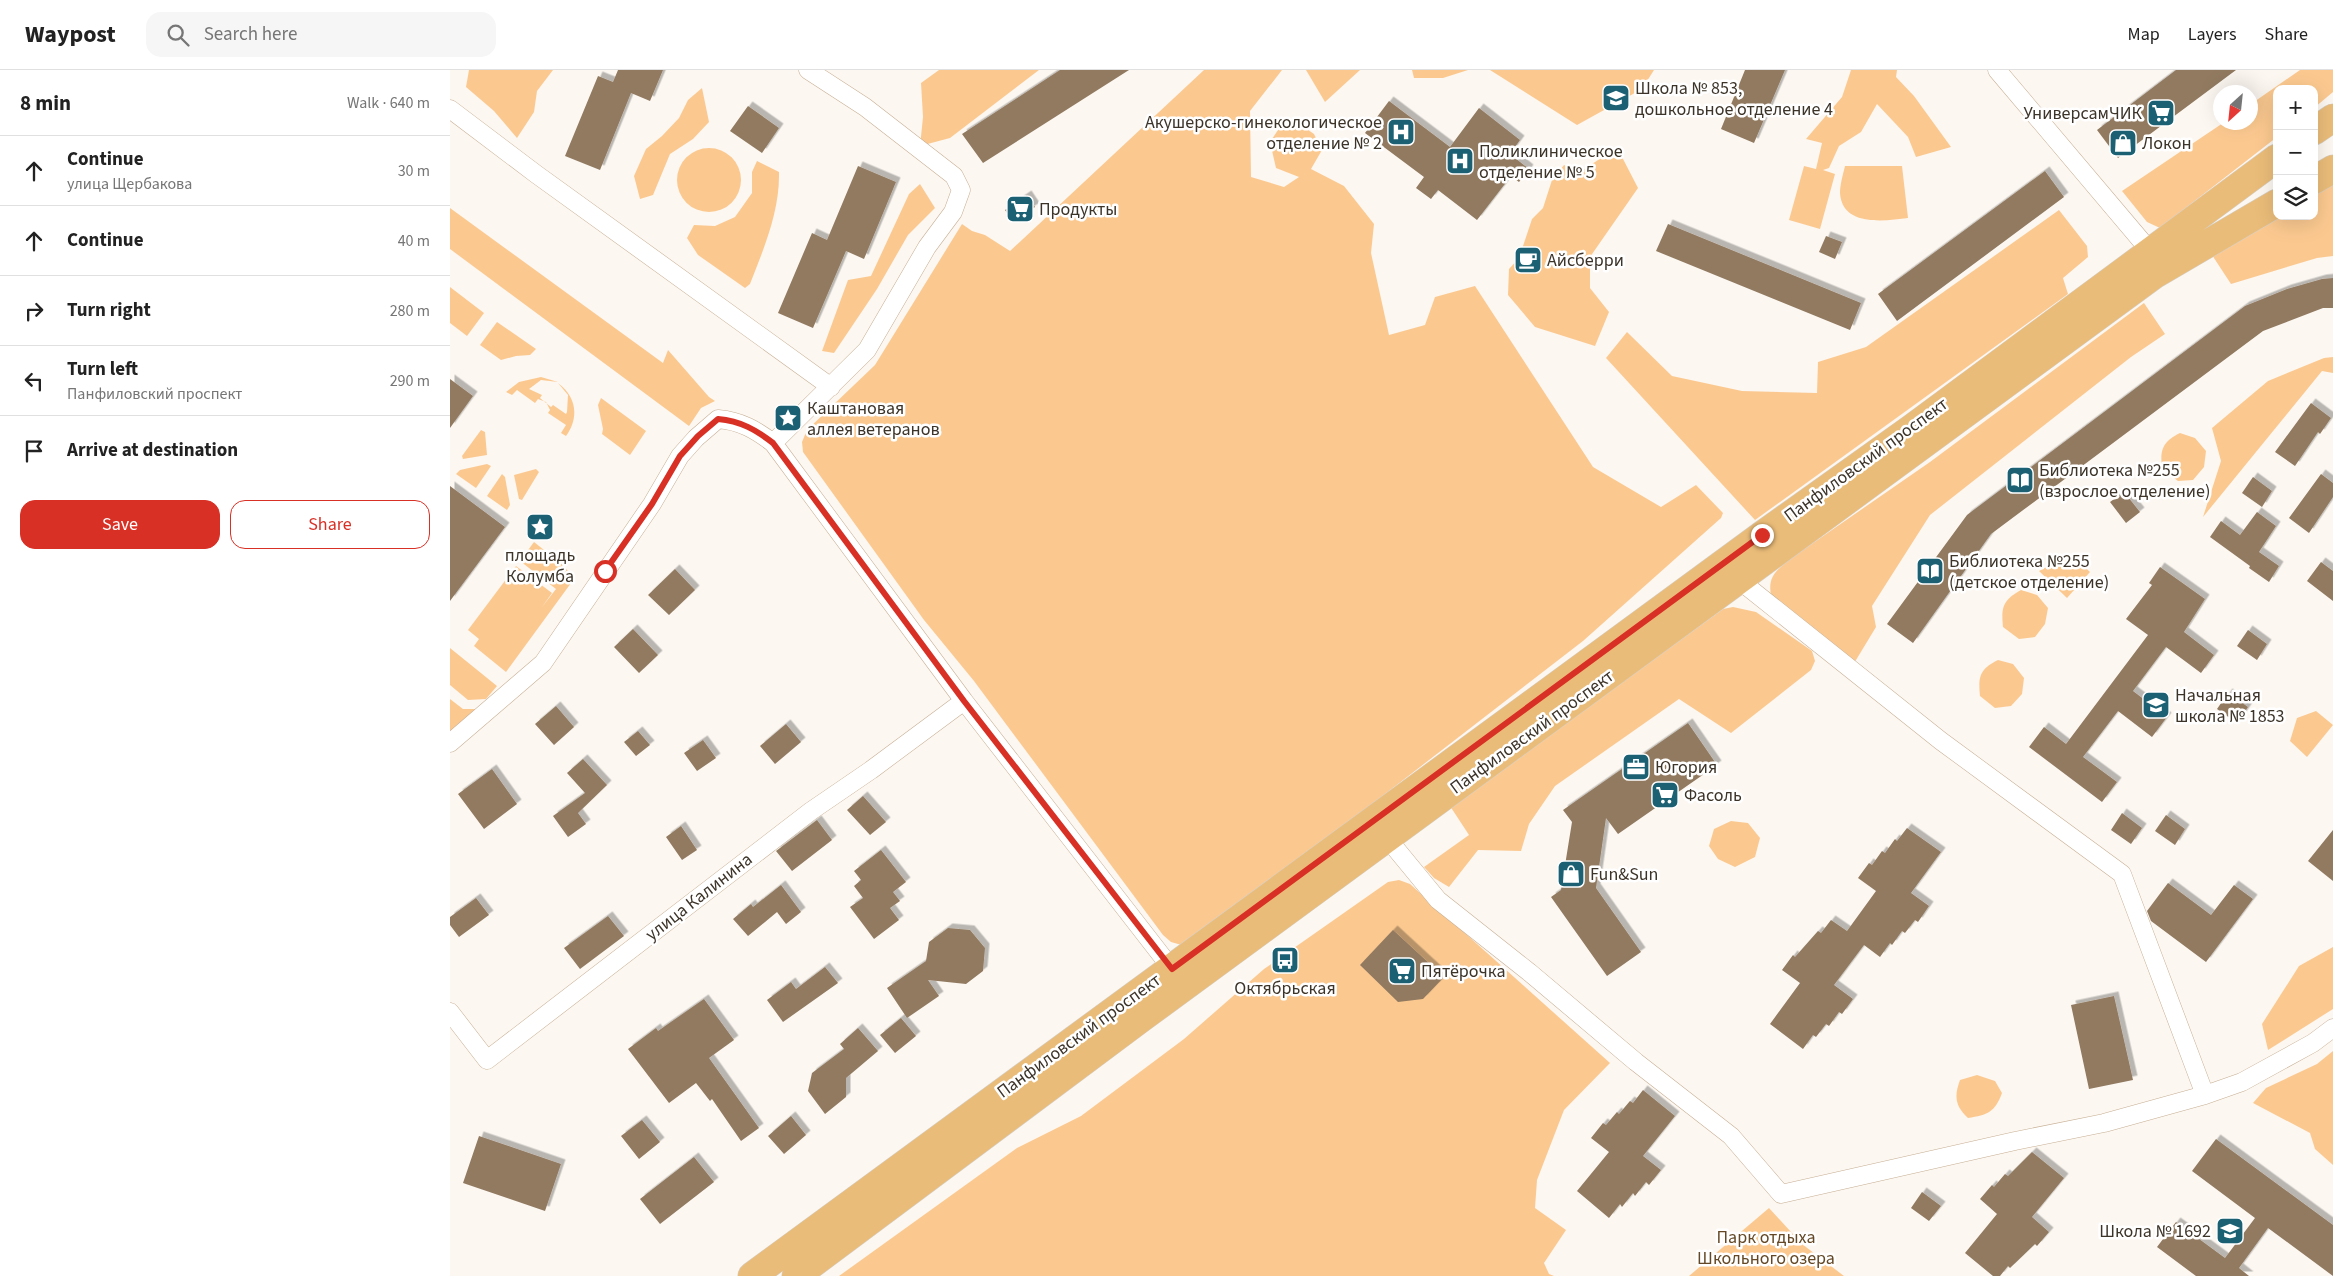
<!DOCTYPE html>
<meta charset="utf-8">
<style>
body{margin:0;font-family:"Source Sans 3",sans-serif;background:#f6f6f6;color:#222}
.controls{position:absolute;right:15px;top:15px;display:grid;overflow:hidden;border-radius:10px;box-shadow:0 5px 20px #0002}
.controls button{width:45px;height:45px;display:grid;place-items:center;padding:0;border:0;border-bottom:1px solid #e0e0e0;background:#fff;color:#222;font:25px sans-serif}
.compass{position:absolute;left:1763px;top:15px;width:45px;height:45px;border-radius:50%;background:#fff;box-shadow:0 5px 20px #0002;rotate:207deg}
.stop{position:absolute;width:15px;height:15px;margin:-11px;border:4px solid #d93025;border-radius:50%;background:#fff}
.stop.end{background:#d93025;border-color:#fff;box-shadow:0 1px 5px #0008}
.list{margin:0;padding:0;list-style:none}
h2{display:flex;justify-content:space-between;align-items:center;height:65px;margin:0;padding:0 20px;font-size:21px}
h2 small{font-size:16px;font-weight:400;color:#767676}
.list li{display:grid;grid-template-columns:32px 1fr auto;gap:15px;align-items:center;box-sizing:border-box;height:70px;padding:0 20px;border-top:1px solid #e0e0e0}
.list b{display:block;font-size:19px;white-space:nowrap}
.list p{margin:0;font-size:16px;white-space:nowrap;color:#767676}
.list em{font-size:16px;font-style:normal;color:#767676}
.actions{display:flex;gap:10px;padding:15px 20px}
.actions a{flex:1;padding:11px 0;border:1px solid #d93025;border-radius:15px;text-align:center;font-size:18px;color:#d93025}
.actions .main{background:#d93025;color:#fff}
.icon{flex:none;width:28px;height:28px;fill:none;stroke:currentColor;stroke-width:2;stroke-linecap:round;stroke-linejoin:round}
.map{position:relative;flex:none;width:1883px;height:1206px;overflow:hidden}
header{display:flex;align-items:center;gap:30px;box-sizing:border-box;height:70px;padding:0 25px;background:#fff;border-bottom:1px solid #e0e0e0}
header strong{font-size:24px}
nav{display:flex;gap:28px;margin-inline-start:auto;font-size:18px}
.search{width:350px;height:45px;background:#f6f6f6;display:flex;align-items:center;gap:12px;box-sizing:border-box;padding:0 18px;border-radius:15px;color:#767676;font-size:19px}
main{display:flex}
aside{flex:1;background:#fff}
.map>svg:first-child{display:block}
.green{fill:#fbc990}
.building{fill:#917a61;filter:url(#shadow)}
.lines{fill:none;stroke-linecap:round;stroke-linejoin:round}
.minor-casing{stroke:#c7af94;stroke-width:19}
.primary-casing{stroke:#d4d2d0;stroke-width:29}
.minor{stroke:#fff;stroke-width:18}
.primary{stroke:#eabc79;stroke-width:28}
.route{stroke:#d93025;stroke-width:6}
.labels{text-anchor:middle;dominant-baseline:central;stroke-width:5;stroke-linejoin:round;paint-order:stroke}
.poi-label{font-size:18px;fill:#3d3429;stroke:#fff;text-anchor:start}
.street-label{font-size:18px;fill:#3d3429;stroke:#fff}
.park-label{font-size:18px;fill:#644825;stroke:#fff}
</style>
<header>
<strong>Waypost</strong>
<div class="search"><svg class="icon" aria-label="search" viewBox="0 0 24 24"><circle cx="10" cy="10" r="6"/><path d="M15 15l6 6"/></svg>Search here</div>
<nav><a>Map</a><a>Layers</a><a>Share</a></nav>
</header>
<main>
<aside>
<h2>8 min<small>Walk · 640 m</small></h2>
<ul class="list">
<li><svg class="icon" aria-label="ahead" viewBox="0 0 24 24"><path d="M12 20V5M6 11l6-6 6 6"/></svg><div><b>Continue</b><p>улица Щербакова</p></div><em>30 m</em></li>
<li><svg class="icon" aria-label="ahead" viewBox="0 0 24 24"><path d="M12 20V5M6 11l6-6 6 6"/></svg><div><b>Continue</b></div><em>40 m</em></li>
<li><svg class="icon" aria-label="right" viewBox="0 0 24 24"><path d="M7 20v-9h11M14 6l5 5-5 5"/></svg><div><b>Turn right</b></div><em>280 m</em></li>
<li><svg class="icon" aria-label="left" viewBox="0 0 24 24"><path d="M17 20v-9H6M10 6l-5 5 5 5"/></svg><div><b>Turn left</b><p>Панфиловский проспект</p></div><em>290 m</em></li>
<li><svg class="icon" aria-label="arrive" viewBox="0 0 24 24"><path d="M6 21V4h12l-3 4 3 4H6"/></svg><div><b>Arrive at destination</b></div></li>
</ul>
<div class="actions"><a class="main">Save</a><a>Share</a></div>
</aside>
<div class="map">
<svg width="1883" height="1206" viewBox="0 0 1883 1206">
<defs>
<filter id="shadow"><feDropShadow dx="4.5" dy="-4.5" stdDeviation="0" flood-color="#0004"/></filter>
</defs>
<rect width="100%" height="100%" fill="#fcf7f1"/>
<path class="green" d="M19,0h84l-16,21 -3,21 -17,26 -23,-27 -28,-24z
M489,0h100l-89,68 -30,8 3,-29 -2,-34z
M754,0h78l-32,41 1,66 33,10 15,-10 -23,-9 -6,-26 10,-15 18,-4 16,11 8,16 -11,19 33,17 30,38 -3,29 18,82 36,-10 10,-28 40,-11 118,181 68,40 35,-22 27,28 -2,5 -138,123 -388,300 -10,5 -14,-4 -8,-7 -189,-254 -50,-61 -121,-168 -1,-10 5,-12 68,-65 87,-141 10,7 13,4 25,16z
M856,0h54l-35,32z
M962,0h56l-25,8h-29z
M1040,0h164l-12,19 -65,36z
M1401,0h46l-1,7 18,19 37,51 -35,10 -8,-20 -31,-33 -16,28 -22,14 -10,22 -6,2 12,4 -15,55 -31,-9 15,-54 12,3 6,-26 -16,-4 36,-42z
M1850,0h33v22l-19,16v-19h-37v48l-117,91 -13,-6 -25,-31 101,-68 27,-1 1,-18z
M252,18l7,34 -16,17 -23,15 -17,41 -13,4 -6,-23 12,-27 16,-13 17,-18 9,-18z
M227 110a32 32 0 1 1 64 0a32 32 0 1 1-64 0Z
M1172,87l16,31 -48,69v31l19,24 -14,34 -60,-19 -27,-32 1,-26 10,-11 13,-39 11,-11 9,-28 12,-15 16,7 21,-14z
M307,91l22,11c1,39 -15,76 -29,112l-5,4 -47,-33 -11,-17 7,-13 21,1 20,-9 17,-24v-21z
M1395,96h57l6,52c-23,3 -66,9 -68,-25 0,-8 3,-19 5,-27z
M1883,106v80l-16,2 -86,26 -19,-29 65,-39h37v-29z
M470,114l15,24 -27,27 -31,54 -43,64 -12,-2 26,-71 23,-4 38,-82z
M0,138l213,155 5,-13 41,47 6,4 -14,7 -12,18 -239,-177z
M1609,140l28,36 1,11 -25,21 5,16 -313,226 -149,-162 21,-26 45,44 70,15 75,2 1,-31 48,-15z
M0,217l34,26 -17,23 -17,-13z
M1694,233l21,31 -34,23 -201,158 -58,91 4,21 -23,38 -82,-69c-3,-18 3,-23 16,-35l143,-99z
M47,252l39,27 -6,6 -14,1 -15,4 -21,-15z
M1883,287v16l-11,-2 -119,146 18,-56 -9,-33 56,-47 56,-23z
M91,307l17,5 -17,-2 -12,9 13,6 -2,3 11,9 2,-2 13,9 1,-2 1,-17 -10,-12c19,14 21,35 8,53l-5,-3 5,-8 -18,-12 2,-3 -4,-8 -8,-3 -3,4 -18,-13 -5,5 -6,-3 13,-10z
M151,328l45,33 -16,24 -28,-21 1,-5 -5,-24z
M31,360l4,2 2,23 -24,4 -1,-3z
M1730,363l15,5 11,13 -2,16 -11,13 -15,1 -16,-12c-2,-19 0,-27 18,-36z
M37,394l4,2 -15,22 -20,-14 4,-4z
M86,399l3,3 -17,28 -3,-1 -5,-24z
M52,404l3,3 5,28 -3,5 -20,-14z
M84,472l30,24 10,13 -68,93 -32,-26 5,-7 -11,-9 48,-64 36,27 -10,14 14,-18 -36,-28z
M1621,484l19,18 -23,26 -28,-27z
M1571,520l16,5 11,13 -3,16 -10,13 -16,2 -16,-12c-2,-20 0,-27 18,-37z
M1283,537l23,5 56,39 3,10 -4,9 -80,63 -52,-34 -124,87 -26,38 -8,27 -43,-1 -29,37 -15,-9 -10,-11 45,-32 -19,-29 273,-197z
M0,578l47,38 -11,13 -18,1 -18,-15z
M1548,590l15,4 11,14 -2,16 -11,12 -16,2 -15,-12c-2,-20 0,-27 18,-36z
M0,629l13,10h26l-39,34z
M1866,641l17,14 -26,32 -17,-16 7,-23z
M1281,751l17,2 12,15 -5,19 -20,10 -17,-8 -9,-13 5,-17z
M949,810l11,4 200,179 -46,47 -27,70 -2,28 31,22 -22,33 5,11 5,2h-715l178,-128 64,-32 103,-77 80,-70 124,-87z
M1883,877v62l-65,41 -6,-26 37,-58z
M1883,981v114l-18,-16 -5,-16 -57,-30 13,-15 51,-24z
M1527,1005l18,6 7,12c-7,19 -14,22 -34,25 -13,-12 -14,-22 -8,-38z
M1319,1138l33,36 42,32h-155z"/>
<path class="building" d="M168,0h45l-13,31 -19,-8 -31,77 -35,-14 33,-80 15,6z
M610,0h69l-146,93 -21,-29z
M1295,0h40l-31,73 -33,-14z
M1726,0h60l-118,88 -21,-28z
M939,31l61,46 29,-39 41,32 -10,14 19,15 -10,13 -8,-6 -34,44 -39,-30 -7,9 -15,-11 8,-11 -59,-44z
M298,36l31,22 -17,25 -32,-22z
M408,96l38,16 -32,77 -18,-8 -33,77 -35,-15 34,-80 15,7z
M1595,101l19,26 -167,124 -19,-27z
M577,125l8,12 -22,15 -8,-12z
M1218,154l193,79 -11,27 -194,-79z
M1376,166l16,6 -7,17 -16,-7z
M1883,208v30h-10l-60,23 -272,203 -78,109 -26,-19 80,-109 278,-209 42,-17 35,-10z
M0,309l23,17 -23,32z
M1861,333l20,15 -11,16 -2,-2 -23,34 -20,-14z
M1871,404l12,9v14l-24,36 -20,-15z
M1803,407l19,14 -10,16 -20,-14z
M0,416l55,41 -55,74z
M1674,422l16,20 -14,11 -16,-21z
M1807,442l19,14 -17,26 20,14 -10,16 -20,-14 1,-2 -40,-29 11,-16 19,14z
M1871,492l12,9v30l-26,-20z
M1710,497l45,32 -21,33 30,23 -13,18 -35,-26 -33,44 34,26 -15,20 -34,-26 -35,46 34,25 -15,20 -73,-55 15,-20 22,17 82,-109 -22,-16 26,-34 -3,-2z
M225,499l20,21 -26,25 -21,-20z
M183,559l25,26 -19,18 -25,-26z
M1798,560l19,14 -10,16 -20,-14z
M1778,623l20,14 -11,16 -20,-14z
M106,636l18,21 -20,18 -19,-21z
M1238,653l29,42 -99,69 -12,-16 -10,70 45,64 -34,24 -56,-79 10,-7 11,-68 -9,-12z
M336,654l15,18 -26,22 -15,-18z
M188,661l12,14 -14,11 -12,-14z
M253,670l13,18 -19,13 -13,-18z
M133,689l24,26 -29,28 8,11 -18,13 -15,-21 32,-23 -18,-20z
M42,699l25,35 -33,25 -26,-35z
M413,726l23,26 -16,13 -23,-25z
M1672,743l20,15 -11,16 -20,-14z
M1716,745l19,14 -10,16 -20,-14z
M367,750l15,20 -40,31 -16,-20z
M231,756l16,24 -15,10 -16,-23z
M1457,758l34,24 -30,41 18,13 -11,16 -3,-2 -10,13 -3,-2 -10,14 -2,-2 -10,14 -16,-12 -30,40 19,14 -11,15 -3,-2 -10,14 -3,-2 -10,13 -3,-2 -10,14 -33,-25 30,-41 -18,-13 11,-15 2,2 23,-26 3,2 10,-13 16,11 29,-40 -18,-13 11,-15 3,2 10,-14 3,2 10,-14 2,2z
M1883,760v51l-25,-20z
M431,780l25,32 -13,10 7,9 -10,7 9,12 -25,19 -24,-32 13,-9 -9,-12 7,-6 -7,-9z
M1718,813l43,32 23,-30 19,14 -47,63 -55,-41 -4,-10z
M331,815l20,27 -15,12 -9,-12 -29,24 -15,-17 18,-15 2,3z
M26,828l13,17 -30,22 -9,-12v-8z
M158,846l16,20 -44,33 -16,-21z
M498,858l22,2 15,18 -2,23 -17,13 -38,-4 11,16 -32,22 -20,-30 39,-27 3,-19z
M943,860l51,47 -21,22 -25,3 -38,-37z
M375,897l13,16 -55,39 -16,-22 24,-18 5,7z
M1664,926l19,84 -44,9 -18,-84z
M254,929l30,41 -25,18 50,70 -18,13 -29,-42 -2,2 -14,-18 -27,20 -41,-54 28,-21 2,3z
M451,948l15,18 -21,17 -15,-18z
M408,958l20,23 -32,27v19l-21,17 -17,-23 4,-18 32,-24 -4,-5z
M1193,1020l32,26 -32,40 18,14 -12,15 -3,-3 -11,14 -2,-3 -11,14 -2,-3 -11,14 -32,-27 32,-39 -18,-14 12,-15 3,2 11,-13 2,2 11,-13 3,2z
M341,1046l15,19 -22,19 -16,-18z
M192,1050l18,22 -21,17 -18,-23z
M29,1066l82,28 -16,47 -82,-28z
M1766,1069l117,86v51l-65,-48 -29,40 10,8h-53l-39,-29 19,-25 49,36 30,-40 -63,-47z
M1582,1082l32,26 -32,39 17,15 -12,14 -2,-2 -25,24 -2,-2 -8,10h-7l-28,-23 32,-39 -17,-15 12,-14 2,2 11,-13 3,2z
M244,1087l20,25 -54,42 -20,-25z
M1472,1122l19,14 -12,15 -18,-13z"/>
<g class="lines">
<defs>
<path id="minor" d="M1547,0l153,181
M0,39l86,65 295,213
M323,373l94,-93 60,-103 26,-35 8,-22 -7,-14 -89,-69 -57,-37
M1289,510l202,161 181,133 83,221
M0,673l93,-80 109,-159 28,-48 16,-18 22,-19c23,2 38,11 55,24l191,258 208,268
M937,768l51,62 91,72 107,90 95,74 50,58 234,-53 89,-18 101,-28 37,-13 71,-39 20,-15
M0,942l37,48 324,-249 60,-41 93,-69"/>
<path id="primary" d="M1864,61l19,-13
M1864,110l19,-11
M302,1206l1010,-741 150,-107 365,-270
M346,1206l347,-259 1011,-742 123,-72"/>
</defs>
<use href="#minor" class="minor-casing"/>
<use href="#primary" class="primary-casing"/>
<use href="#minor" class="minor"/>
<use href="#primary" class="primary"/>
</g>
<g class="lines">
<path class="route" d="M155,501l47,-67 28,-48 18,-20 20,-17c23,2 38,11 55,24l191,258 208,268 590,-434"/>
</g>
<defs>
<symbol id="school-square" viewBox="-11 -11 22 22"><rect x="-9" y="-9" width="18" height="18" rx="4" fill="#1c6173" stroke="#fff"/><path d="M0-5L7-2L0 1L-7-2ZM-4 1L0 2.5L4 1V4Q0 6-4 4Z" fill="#fff"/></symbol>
<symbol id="supermarket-square" viewBox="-11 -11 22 22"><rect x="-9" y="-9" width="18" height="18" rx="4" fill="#1c6173" stroke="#fff"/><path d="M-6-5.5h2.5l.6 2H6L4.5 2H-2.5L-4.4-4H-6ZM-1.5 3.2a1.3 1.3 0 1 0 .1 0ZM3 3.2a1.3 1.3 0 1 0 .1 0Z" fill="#fff"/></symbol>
<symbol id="hospital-square" viewBox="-11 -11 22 22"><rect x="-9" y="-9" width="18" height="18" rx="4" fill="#1c6173" stroke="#fff"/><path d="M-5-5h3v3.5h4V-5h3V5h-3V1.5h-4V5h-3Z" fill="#fff"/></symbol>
<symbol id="shop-square" viewBox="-11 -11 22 22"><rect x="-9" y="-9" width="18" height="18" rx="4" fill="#1c6173" stroke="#fff"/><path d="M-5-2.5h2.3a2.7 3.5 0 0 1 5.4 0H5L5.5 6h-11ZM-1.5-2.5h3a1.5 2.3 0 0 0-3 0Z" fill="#fff"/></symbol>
<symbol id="cafe-square" viewBox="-11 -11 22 22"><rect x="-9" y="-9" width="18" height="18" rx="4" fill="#1c6173" stroke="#fff"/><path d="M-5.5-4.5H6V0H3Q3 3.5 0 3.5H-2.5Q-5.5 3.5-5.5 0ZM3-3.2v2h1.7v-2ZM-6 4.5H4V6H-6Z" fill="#fff"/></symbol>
<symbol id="sight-square" viewBox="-11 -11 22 22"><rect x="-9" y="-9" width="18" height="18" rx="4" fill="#1c6173" stroke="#fff"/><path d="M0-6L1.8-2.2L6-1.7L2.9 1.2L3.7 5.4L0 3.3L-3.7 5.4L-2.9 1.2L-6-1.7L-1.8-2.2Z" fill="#fff"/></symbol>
<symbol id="library-square" viewBox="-11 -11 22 22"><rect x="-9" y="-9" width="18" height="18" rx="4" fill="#1c6173" stroke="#fff"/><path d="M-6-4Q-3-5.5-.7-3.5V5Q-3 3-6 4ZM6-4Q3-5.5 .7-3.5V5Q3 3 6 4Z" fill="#fff"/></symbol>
<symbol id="office-square" viewBox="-11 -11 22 22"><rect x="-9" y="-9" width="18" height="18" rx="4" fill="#1c6173" stroke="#fff"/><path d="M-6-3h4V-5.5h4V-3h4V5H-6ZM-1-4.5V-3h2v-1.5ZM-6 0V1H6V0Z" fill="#fff"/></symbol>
<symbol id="bus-square" viewBox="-11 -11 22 22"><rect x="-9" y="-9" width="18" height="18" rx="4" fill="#1c6173" stroke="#fff"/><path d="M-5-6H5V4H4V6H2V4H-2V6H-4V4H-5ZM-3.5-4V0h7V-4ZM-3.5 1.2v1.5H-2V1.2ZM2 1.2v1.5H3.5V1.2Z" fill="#fff"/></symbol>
</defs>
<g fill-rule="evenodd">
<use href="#school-square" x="1150" y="12" width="32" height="32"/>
<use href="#supermarket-square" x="1695" y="27" width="32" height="32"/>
<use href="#hospital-square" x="935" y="46" width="32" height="32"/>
<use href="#shop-square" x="1657" y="57" width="32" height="32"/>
<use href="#hospital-square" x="994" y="75" width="32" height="32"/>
<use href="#supermarket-square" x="554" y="123" width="32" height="32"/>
<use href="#cafe-square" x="1062" y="174" width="32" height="32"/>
<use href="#sight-square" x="322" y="332" width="32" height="32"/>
<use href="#library-square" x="1554" y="394" width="32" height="32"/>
<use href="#sight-square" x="74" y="441" width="32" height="32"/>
<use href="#library-square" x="1464" y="485" width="32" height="32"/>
<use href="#school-square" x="1690" y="619" width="32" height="32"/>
<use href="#office-square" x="1170" y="681" width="32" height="32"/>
<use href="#supermarket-square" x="1199" y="709" width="32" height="32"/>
<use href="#shop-square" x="1105" y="788" width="32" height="32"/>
<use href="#bus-square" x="819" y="874" width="32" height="32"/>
<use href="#supermarket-square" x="936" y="885" width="32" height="32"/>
<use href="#school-square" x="1764" y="1145" width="32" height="32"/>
</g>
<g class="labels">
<g class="poi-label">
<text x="1185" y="18">Школа № 853,<tspan x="1185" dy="21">дошкольное отделение 4</tspan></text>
<text x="1692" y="43" text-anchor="end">УниверсамЧИК</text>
<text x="932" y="52" text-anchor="end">Акушерско-гинекологическое<tspan x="932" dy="21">отделение № 2</tspan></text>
<text x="1692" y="73">Локон</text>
<text x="1029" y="81">Поликлиническое<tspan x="1029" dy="21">отделение № 5</tspan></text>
<text x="589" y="139">Продукты</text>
<text x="1097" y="190">Айсберри</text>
<text x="357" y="338">Каштановая<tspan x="357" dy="21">аллея ветеранов</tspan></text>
<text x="1589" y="400">Библиотека №255<tspan x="1589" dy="21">(взрослое отделение)</tspan></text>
<text x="90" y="485" text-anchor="middle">площадь<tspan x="90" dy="21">Колумба</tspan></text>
<text x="1499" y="491">Библиотека №255<tspan x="1499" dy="21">(детское отделение)</tspan></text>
<text x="1725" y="625">Начальная<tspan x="1725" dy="21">школа № 1853</tspan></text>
<text x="1205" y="697">Югория</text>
<text x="1234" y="725">Фасоль</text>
<text x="1140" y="804">Fun&amp;Sun</text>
<text x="971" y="901">Пятёрочка</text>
<text x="835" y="918" text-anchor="middle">Октябрьская</text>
<text x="1761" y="1161" text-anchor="end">Школа № 1692</text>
</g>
<g class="street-label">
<text transform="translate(1416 390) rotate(-36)">Панфиловский проспект</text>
<text transform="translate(1082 662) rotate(-36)">Панфиловский проспект</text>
<text transform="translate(249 827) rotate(-38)">улица Калинина</text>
<text transform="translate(629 966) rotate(-36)">Панфиловский проспект</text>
</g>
<g class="park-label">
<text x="1316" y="1167">Парк отдыха<tspan x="1316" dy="21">Школьного озера</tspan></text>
</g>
</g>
</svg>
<div class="controls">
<button>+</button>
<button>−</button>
<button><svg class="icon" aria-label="layers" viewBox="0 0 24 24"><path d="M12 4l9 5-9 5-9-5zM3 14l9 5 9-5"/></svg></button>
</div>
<svg class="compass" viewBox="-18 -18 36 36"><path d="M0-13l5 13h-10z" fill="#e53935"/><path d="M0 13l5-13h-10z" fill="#767676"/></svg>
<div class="stop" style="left:155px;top:501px"></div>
<div class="stop end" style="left:1312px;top:465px"></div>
</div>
</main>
